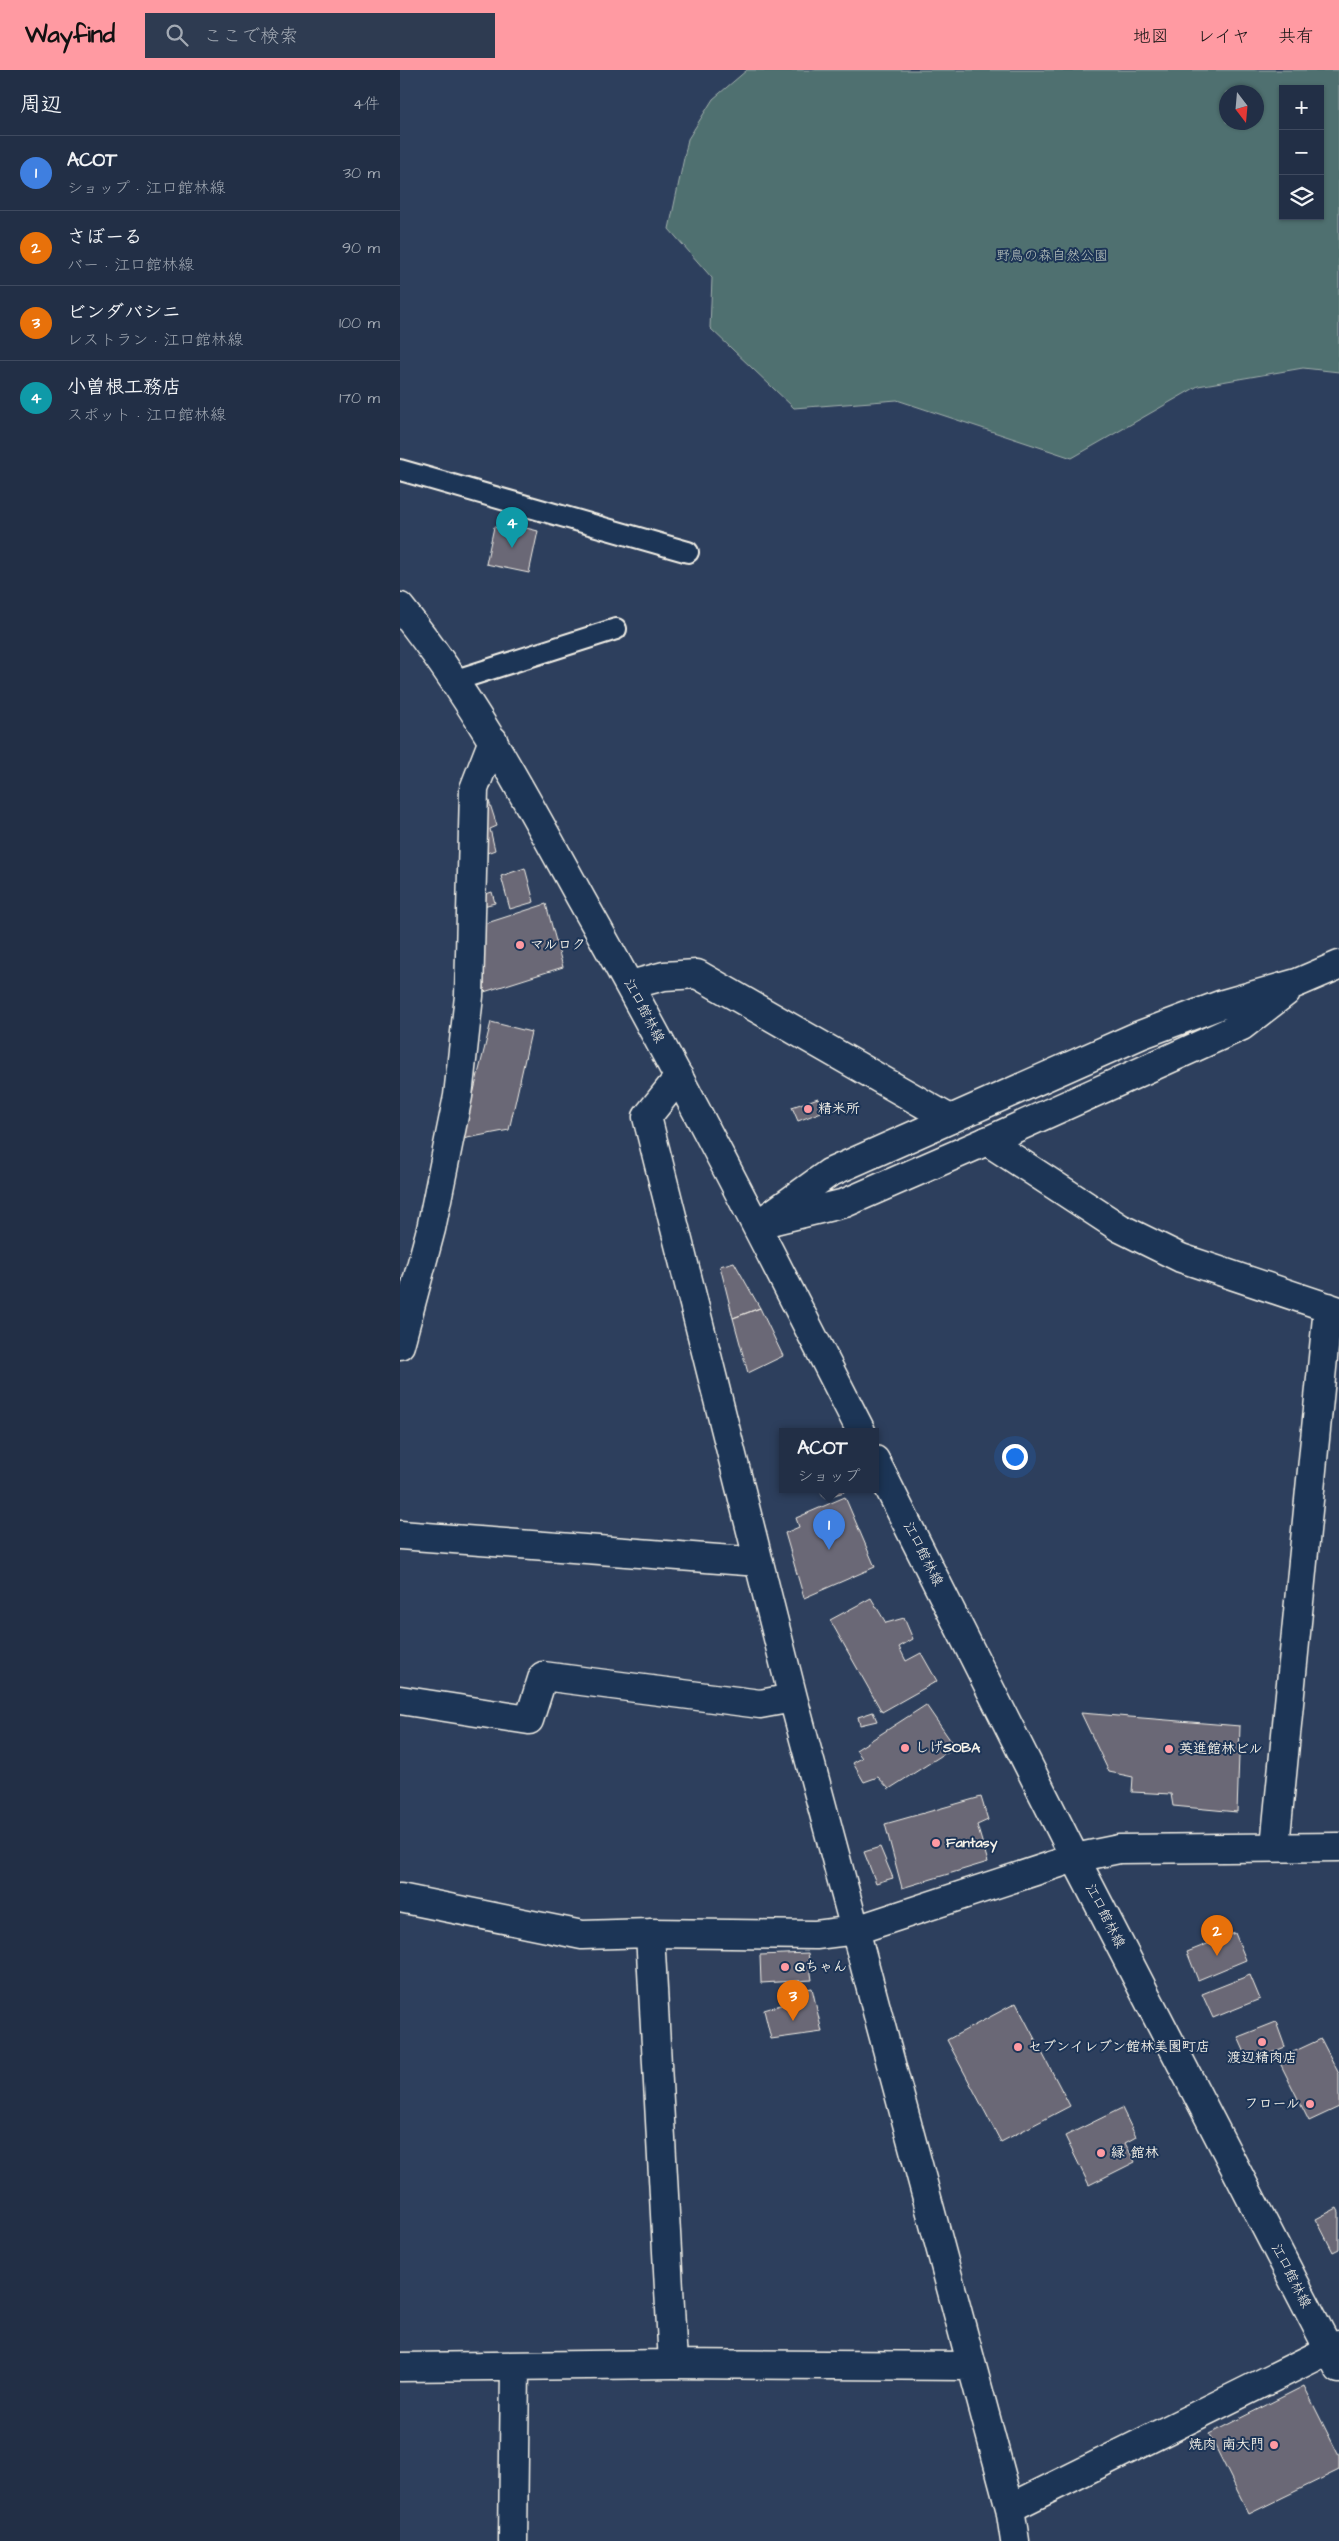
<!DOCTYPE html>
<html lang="ja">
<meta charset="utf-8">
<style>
body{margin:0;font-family:"Architects Daughter","Klee One",sans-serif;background:#2e3b51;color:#f1f3f6}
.controls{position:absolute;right:15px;top:15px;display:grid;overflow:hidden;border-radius:0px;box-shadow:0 1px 4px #0004}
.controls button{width:45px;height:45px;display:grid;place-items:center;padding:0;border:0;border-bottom:1px solid #3f4a5f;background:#222f46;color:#f1f3f6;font:25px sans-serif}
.compass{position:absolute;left:819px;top:15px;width:45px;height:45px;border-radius:50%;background:#222f46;box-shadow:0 1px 4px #0004;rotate:164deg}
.you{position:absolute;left:614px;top:1386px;width:18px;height:18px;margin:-12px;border:4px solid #fff;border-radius:50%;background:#1a73e8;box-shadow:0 0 0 8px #1a73e833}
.badge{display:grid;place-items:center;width:32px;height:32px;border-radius:50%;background:#ff9aa2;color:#fff;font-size:16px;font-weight:700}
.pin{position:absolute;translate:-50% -41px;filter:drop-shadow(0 1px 2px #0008)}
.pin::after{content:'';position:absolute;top:26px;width:18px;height:15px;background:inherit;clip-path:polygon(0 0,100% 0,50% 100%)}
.popup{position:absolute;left:379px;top:1358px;width:100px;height:65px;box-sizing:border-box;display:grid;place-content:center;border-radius:0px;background:#222f46;filter:drop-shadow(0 1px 4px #0005);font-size:16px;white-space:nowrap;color:#a2a9b3}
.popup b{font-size:19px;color:#f1f3f6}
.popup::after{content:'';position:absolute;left:50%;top:100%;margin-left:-10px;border:10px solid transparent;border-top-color:#222f46}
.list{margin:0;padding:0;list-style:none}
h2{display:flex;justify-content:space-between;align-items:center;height:65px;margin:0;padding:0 20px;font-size:21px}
h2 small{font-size:16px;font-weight:400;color:#a2a9b3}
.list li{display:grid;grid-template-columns:32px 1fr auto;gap:15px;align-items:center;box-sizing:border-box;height:75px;padding:0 20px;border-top:1px solid #3f4a5f}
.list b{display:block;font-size:19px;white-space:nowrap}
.list p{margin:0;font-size:16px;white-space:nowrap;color:#a2a9b3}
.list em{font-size:16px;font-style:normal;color:#a2a9b3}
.icon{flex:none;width:28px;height:28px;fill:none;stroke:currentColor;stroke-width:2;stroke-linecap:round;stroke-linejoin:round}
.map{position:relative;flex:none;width:939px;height:2471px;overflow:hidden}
header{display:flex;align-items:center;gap:30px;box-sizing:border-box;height:70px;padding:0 25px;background:#ff9aa2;color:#111}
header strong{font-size:24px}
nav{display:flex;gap:28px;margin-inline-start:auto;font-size:18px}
.search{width:350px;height:45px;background:#2e3b51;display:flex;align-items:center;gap:12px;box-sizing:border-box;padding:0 18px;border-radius:0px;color:#a2a9b3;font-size:19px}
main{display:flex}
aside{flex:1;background:#222f46}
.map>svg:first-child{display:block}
.green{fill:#4f7070;stroke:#a2b0ac;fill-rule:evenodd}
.building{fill:#6b6776;stroke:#f4f1e8}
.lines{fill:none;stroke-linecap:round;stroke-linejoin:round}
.service-casing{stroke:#f4f1e8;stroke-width:24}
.minor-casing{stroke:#f4f1e8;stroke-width:31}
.tertiary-casing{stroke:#f4f1e8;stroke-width:31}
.secondary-casing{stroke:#f4f1e8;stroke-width:31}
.service{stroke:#1d3557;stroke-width:20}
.minor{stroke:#1d3557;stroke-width:28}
.tertiary{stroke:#1d3557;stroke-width:28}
.secondary{stroke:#1d3557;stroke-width:28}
.poi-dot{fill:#ff9aa2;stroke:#1d3557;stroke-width:2}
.labels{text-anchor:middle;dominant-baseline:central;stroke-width:4;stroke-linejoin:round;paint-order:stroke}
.park-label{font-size:14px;fill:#bac4be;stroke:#1d3557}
.poi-label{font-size:14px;font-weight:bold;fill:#f4f1e8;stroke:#1d3557;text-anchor:start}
.street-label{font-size:14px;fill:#f4f1e8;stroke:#1d3557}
</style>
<header>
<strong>Wayfind</strong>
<div class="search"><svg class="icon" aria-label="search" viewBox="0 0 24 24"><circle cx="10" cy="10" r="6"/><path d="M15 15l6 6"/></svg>ここで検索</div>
<nav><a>地図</a><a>レイヤ</a><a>共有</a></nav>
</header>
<main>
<aside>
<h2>周辺<small>4件</small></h2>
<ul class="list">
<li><span class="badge" style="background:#3f7fe0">1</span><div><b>ACOT</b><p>ショップ · 江口館林線</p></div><em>30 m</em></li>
<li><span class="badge" style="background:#e8710a">2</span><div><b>さぼーる</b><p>バー · 江口館林線</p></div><em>90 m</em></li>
<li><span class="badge" style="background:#e8710a">3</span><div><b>ビンダバシニ</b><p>レストラン · 江口館林線</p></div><em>100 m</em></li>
<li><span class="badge" style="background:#0f9aa8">4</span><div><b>小曽根工務店</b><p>スポット · 江口館林線</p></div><em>170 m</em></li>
</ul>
</aside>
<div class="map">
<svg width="939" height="2471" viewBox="0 0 939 2471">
<rect width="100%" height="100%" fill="#2d3f5d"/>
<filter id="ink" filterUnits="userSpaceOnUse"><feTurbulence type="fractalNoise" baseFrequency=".02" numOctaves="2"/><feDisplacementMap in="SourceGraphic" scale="10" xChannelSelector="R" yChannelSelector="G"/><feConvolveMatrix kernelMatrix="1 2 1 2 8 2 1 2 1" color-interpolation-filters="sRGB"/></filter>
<g filter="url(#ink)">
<path class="green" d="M347,0h592v302l-36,-4 -105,18 -126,72 -175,-58 -103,8 -84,-80 2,-50 -43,-49 19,-90 25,-40zM883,19h37v127h-37zM826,22h30v30h-30z"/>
<path class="building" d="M118,456l20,5 -9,42 -43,-9 8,-37 23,5z
M88,728l9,28 -7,3 5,21 -8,3 -1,20 -7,1 3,-75z
M125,798l9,34 -24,7 -9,-33z
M92,822l3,11 -12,3 -3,-10z
M146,834l17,63 -79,25v-68z
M91,952l40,10 -22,98 -47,9z
M418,1028l6,13 -26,10 -6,-14z
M334,1192l26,46 -27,10 -13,-52z
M360,1238l23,48 -35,17 -15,-55z
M420,1419h23l1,3 -20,6z
M445,1427l30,70 -71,31 -19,-65 14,-6 -3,-9z
M471,1528l15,25 18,-5 9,21 -14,8 7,14 15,-8 16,28 -55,31 -52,-92z
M526,1635l29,42 -66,42 -11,-12 -14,5 -11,-19 9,-5 -6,-8z
M473,1642l4,9 -17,4 -2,-8z
M681,1643l159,13 -3,86 -64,-6 -2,-12 -39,-2 1,-15 -24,-5z
M581,1727l7,23 -11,5 11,37 -86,26 -17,-64z
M480,1777l13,31 -17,5 -12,-31z
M835,1863l11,27 -48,20 -11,-28z
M408,1883l4,27 -51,3 -1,-28z
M850,1905l10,24 -47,19 -11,-24z
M412,1918l10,44 -51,7 -7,-29 20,-6 -3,-10z
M616,1933l54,103 -69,36 -54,-102z
M876,1952l9,25 -36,15 -11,-25z
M921,1969l18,35v33l-30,14 -31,-62z
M722,2038l14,29 -11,6 10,19 -46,23 -24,-49z
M937,2138l2,4v37l-6,3 -17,-33z
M904,2316l35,70v14l-90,44 -40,-80z"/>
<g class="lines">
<defs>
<path id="service" d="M0,400l288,82
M56,610l160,-51"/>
<path id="minor" d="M230,915l34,-9 33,-2 253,145
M279,1007l-32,40 146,581 217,810 5,33
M587,1071l133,87 61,30 158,53
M0,1275l31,-116 27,-133 11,-100 5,-207 19,-49
M0,1465l359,27
M0,1630l129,20 14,-44 217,28 33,-6
M875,1776l53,-539
M0,1828l182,37 68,-2 166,2 40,-5 219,-72 44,-9 220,-2
M250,1863l23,431
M0,2297l273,-3 298,2
M610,2438l329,-163
M113,2471l2,-175"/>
<path id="tertiary" d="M371,1151l74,-18 142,-62 255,-115 44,-34
M357,1155l72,-52 311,-138 80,-30 77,-22 42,-18"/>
<path id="secondary" d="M0,537c72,89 125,190 180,290 99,175 190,355 281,534
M475,1390l200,398 264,511"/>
</defs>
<use href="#service" class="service-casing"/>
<use href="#minor" class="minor-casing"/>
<use href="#tertiary" class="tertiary-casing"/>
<use href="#secondary" class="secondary-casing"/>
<use href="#service" class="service"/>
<use href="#minor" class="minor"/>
<use href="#tertiary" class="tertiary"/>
<use href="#secondary" class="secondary"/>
</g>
</g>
<g class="poi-dot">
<circle cx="120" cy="875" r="5"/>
<circle cx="408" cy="1039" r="5"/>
<circle cx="505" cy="1678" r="5"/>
<circle cx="769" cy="1679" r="5"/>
<circle cx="536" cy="1773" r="5"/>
<circle cx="385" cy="1897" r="5"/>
<circle cx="862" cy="1972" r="5"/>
<circle cx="618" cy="1977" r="5"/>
<circle cx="910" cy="2034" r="5"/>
<circle cx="701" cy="2083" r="5"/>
<circle cx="874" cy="2375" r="5"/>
</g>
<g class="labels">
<g class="park-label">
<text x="652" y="186">野鳥の森自然公園</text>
</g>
<g class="poi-label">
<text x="130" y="875">マルロク</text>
<text x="418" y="1039">精米所</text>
<text x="515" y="1678">しげSOBA</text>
<text x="779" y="1679">英進館林ビル</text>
<text x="546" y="1773">Fantasy</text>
<text x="395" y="1897">Qちゃん</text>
<text x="628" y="1977">セブンイレブン館林美園町店</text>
<text x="862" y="1988" text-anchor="middle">渡辺精肉店</text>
<text x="900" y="2034" text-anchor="end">フロール</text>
<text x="711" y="2083">縁 館林</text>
<text x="864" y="2375" text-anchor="end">焼肉 南大門</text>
</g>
<g class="street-label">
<text transform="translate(244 941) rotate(62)">江口館林線</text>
<text transform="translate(523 1484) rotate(63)">江口館林線</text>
<text transform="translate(705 1846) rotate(63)">江口館林線</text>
<text transform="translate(891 2206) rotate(63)">江口館林線</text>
</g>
</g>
</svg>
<div class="controls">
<button>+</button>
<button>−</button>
<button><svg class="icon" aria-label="layers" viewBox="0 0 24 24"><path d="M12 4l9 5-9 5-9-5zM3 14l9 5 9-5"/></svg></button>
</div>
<svg class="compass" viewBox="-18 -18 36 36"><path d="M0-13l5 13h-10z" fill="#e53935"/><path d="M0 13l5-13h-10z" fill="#a2a9b3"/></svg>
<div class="you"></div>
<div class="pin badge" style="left:429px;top:1480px;background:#3f7fe0">1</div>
<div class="popup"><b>ACOT</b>ショップ</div>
<div class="pin badge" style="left:817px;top:1886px;background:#e8710a">2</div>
<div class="pin badge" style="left:393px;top:1951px;background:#e8710a">3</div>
<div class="pin badge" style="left:112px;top:478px;background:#0f9aa8">4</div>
</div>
</main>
